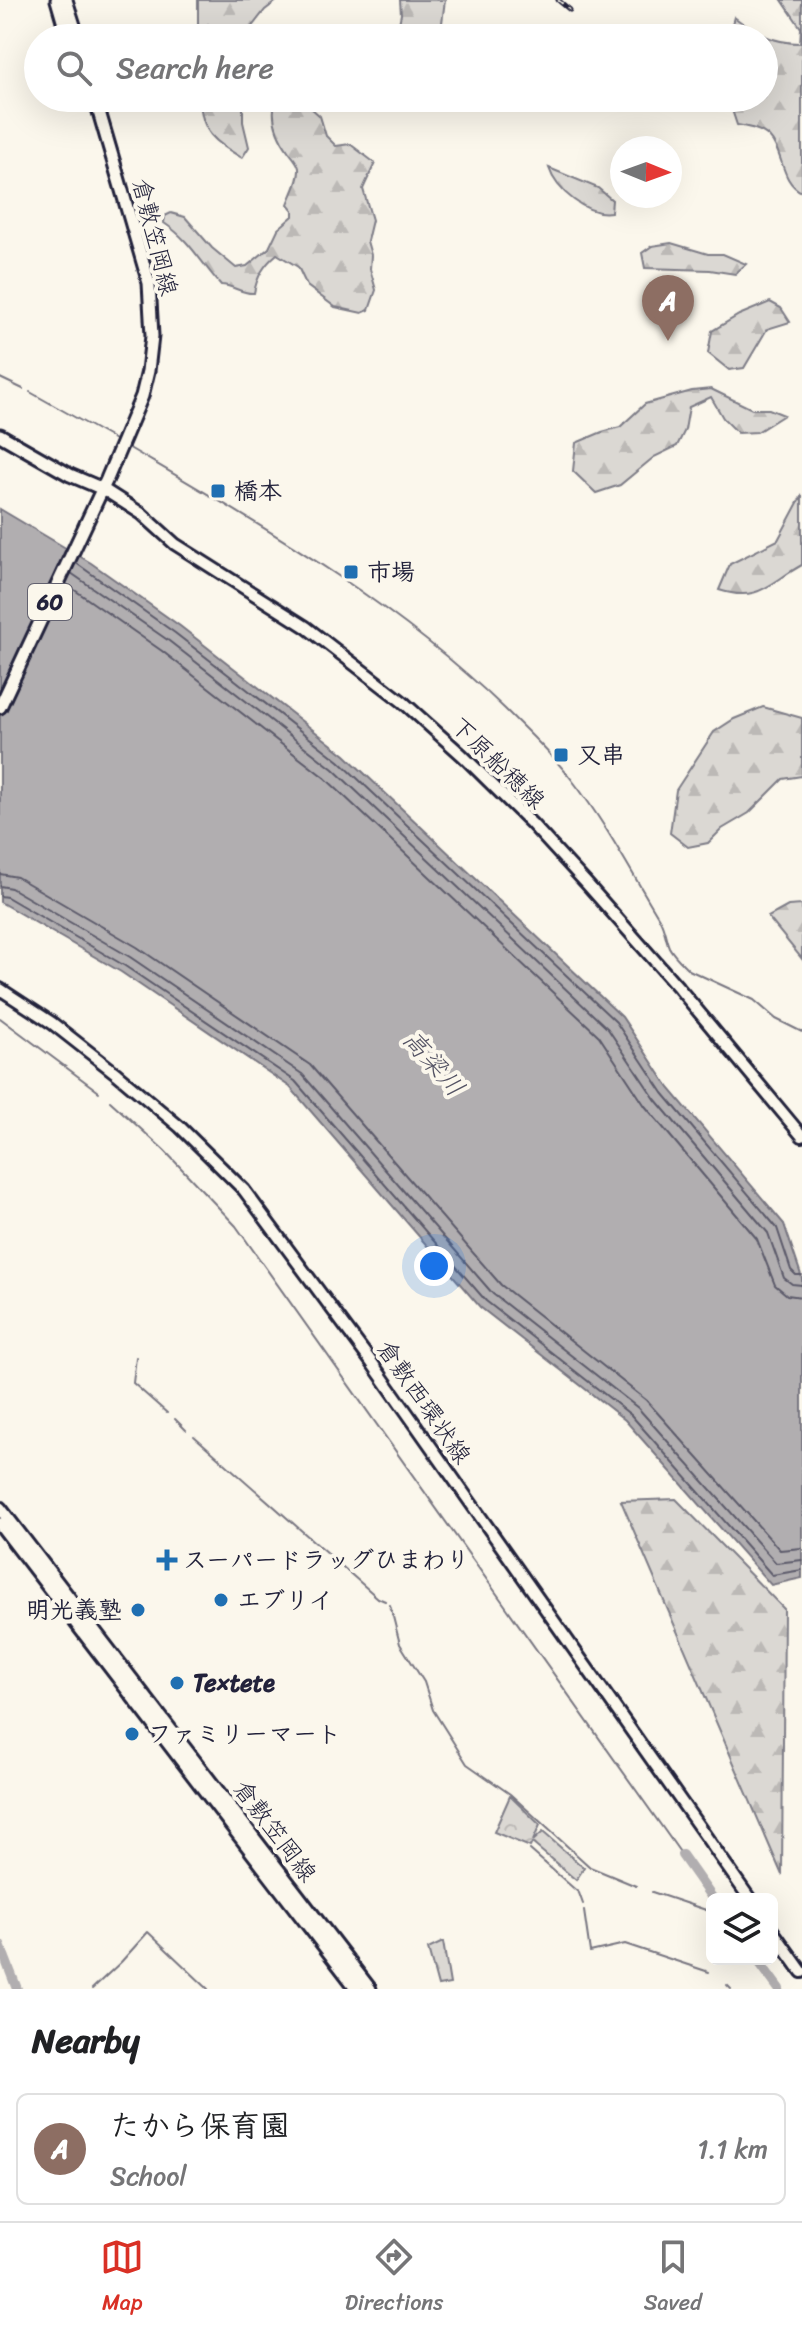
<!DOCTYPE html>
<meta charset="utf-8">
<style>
body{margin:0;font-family:Sriracha,"Klee One",sans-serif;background:#f2f2f2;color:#202124}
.controls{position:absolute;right:24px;bottom:24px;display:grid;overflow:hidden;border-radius:12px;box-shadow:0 8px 32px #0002}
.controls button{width:72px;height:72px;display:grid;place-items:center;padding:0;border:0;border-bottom:2px solid #e0e0e0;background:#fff;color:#202124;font:40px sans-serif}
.compass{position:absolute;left:610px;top:136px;width:72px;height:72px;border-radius:50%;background:#fff;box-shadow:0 8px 32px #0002;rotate:91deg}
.you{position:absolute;left:434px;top:1266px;width:28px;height:28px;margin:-20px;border:6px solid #fff;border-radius:50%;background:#1a73e8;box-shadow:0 0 0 12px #1a73e833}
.badge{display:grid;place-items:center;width:52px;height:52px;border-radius:50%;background:#d93025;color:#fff;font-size:26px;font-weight:700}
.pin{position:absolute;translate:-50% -66px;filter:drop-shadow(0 2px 4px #0008)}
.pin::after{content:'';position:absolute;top:42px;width:28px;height:24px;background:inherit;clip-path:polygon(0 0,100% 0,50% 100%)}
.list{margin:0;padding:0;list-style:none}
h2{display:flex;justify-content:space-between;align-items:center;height:104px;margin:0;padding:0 32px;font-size:34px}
h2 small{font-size:26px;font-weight:400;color:#757577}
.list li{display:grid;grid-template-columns:52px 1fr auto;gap:24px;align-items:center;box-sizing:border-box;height:112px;margin:0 16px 16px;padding:0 16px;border:2px solid #e0e0e0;border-radius:12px}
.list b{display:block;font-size:30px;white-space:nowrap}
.list p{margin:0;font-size:26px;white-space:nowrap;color:#757577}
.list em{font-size:26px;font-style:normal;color:#757577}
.icon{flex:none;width:44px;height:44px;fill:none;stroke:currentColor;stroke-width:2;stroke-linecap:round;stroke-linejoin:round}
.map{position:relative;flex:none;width:802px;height:1989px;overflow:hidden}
.search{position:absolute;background:#fff;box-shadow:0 8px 32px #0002;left:24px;right:24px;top:24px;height:88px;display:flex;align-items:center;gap:20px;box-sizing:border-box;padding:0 28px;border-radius:44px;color:#757577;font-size:30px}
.sheet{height:232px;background:#fff}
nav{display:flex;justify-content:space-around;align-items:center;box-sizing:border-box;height:112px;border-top:2px solid #e0e0e0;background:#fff;font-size:22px;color:#757577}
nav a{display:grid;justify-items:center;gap:4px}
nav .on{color:#d93025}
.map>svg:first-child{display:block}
.forest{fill:url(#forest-firs);stroke:#7e7d87;stroke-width:2}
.park{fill:url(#park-crowns);stroke:#7e7d87;stroke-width:2}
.water{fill:#b1aeb0;stroke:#787681;stroke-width:2}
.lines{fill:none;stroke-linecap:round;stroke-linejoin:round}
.shore{stroke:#5b5a6a;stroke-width:2}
.stream{stroke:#787681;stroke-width:2}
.river{stroke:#b1aeb0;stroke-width:10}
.secondary-casing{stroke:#22223b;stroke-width:16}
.primary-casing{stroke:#22223b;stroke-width:17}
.secondary{stroke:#fbf7ec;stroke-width:10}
.primary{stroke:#fbf7ec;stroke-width:11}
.rail-casing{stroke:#22223b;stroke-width:5}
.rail{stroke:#fbf7ec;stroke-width:2;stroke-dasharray:6;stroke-linecap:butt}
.poi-dot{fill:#1f6fb2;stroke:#fbf7ec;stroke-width:3}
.labels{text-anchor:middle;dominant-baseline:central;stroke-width:8;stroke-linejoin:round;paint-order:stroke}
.shield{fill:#fbf7ec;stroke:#636270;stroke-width:2}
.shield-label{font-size:22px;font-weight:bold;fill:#22223b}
.street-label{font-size:24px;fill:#22223b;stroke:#fbf7ec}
.poi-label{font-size:24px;font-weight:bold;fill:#22223b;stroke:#fbf7ec;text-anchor:start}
.water-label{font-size:26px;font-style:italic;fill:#545364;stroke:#fbf7ec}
</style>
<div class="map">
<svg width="802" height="1989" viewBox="0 0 802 1989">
<defs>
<pattern id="forest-firs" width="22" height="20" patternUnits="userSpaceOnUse" patternTransform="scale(2)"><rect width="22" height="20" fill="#dbd8d3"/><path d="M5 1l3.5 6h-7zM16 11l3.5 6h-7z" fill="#bcb9b6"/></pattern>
<pattern id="park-crowns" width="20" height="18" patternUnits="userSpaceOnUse" patternTransform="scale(2)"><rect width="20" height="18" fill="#dbd8d3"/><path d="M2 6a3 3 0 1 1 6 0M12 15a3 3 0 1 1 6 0" fill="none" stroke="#bcb9b6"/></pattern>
</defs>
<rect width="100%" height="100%" fill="#fbf7ec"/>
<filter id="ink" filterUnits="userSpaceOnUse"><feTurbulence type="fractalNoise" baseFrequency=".0125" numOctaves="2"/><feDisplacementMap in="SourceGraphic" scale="16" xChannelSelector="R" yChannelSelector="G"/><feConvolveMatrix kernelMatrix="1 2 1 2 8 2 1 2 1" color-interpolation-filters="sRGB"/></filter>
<g filter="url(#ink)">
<path class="forest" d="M198,0h80l-13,10 -22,28h-45z
M400,0h45l-5,38h-44l5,-24z
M782,0h20v192c-22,-10 -18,-40 -33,-55 -8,-8 -22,-10 -32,-12l-9,-27h36v-60h-36l6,-21c21,16 39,26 66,26l1,-15z
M200,98h43v24l6,25 -7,11c-28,-17 -41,-25 -42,-60z
M276,98h24l20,18 6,20 10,10 14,-2 25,19 -12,26 9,31 -5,21 4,14 -1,14 6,21 -7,20 -7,3 -27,-6 -28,-21 -9,-19 -21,-13c-13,11 -20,22 -23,39 -13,1 -21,-8 -33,-8 -21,-23 -30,-44 -57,-62l1,-7 6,-3 14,4 27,31 24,20 11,-2 22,-18 9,-19 15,-13v-6l-5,-6c4,-11 12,-24 11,-36 -1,-6 -7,-12 -10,-16 -12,-16 -19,-35 -13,-54z
M549,168l49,20 14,12 -1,12c-24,4 -55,-22 -62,-44z
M671,243l37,11h15l23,10 -11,10 -25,-4 -65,-2 -3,-15 10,-7z
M770,302l11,6 9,14 -23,7 -23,39 -15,2 -21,-17 4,-22 27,-16z
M711,389l41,20h17l15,6 -27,17 -19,1 -15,-15 -12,-21 -22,10 -4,23 -8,16 -23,11 -34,28 -24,8 -23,-22 3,-28 26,-11 18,-5 25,-23 47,-13z
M802,495v70c-33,18 -43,38 -83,25l11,-26 48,-24z
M763,707l39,11v58l-19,3 -34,34 -27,16 -14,14 -20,4 -18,-14 6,-43 38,-58 20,-13z
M802,905v54l-34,-42 20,-11z
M676,1499l108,110 -2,266 -161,-374z"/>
<path class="park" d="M510,1796l30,29 -7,16 10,-9 41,36 -8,12 -44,-37 -2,4 -36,-15z
M443,1942l7,42 -12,2 -10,-37z"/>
<path class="water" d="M0,509l91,54 89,63 165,129 277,262 47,71 115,136 18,54v300l-31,7 -146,-165 -145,-113 -190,-220 -169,-115 -121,-70z"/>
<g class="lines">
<path class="shore" d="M76,563l99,70 164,128 277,261 47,71 114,135 14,42 5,5h6
M71,573l98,68 164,128 275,260 47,70 113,134 16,45 8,6 10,1
M66,584l96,67 163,127 274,258 46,70 112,133 18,46 12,10 15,2
M0,874l17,3 120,70 173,118 191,220 145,115 134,150 22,-2
M0,886l11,2 119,69 172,117 191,220 145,114 138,155 26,-3
M0,896l7,1 118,69 170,115 191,220 145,114 141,160 30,-5"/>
<path class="stream" d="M0,378l23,11
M30,392l87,49
M126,446c134,79 267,154 379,263 22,22 47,45 67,71 33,42 59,92 87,138 6,10 6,20 10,29 4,8 14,17 20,23l65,30 22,19 26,13
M0,1018l99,74
M110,1101l54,49 72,76 446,629
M136,1357l-3,26 34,30
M175,1419l11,11
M194,1436l184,162 7,3
M390,1605l10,39 24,38 9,28 34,54 43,30 80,73 46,19
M530,1850l49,43 4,11
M652,1892l60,20
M584,1911l6,41 35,-8 84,28
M727,1985l4,4
M92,1989l29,-27 27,-30 60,57"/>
<path class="river" d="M682,1855l31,44
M0,1945l17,44
M757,1959l22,30"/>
<defs>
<path id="secondary" d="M103,489l39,25 33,30 131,83 97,75 59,53 69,68 56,61 91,103 124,149
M0,989l52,34 65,51 63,53 64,63 128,173 378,536
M772,1930l30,42"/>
<path id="primary" d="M57,0l11,38
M66,0l12,38
M0,435l70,40 33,14
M0,707l107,-228 35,-83 6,-25 4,-35 -3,-53 -54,-185
M0,1508l370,481
M0,1524l357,465"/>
</defs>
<use href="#secondary" class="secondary-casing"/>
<use href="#primary" class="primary-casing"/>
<use href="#secondary" class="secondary"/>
<use href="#primary" class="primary"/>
<defs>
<path id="rail" d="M558,0l12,10"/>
</defs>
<use href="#rail" class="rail-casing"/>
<use href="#rail" class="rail"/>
</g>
</g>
<g class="poi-dot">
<rect x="210" y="483" width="16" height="16" rx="4"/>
<rect x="343" y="564" width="16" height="16" rx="4"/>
<rect x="553" y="747" width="16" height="16" rx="4"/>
<path d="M163 1548h8v8h8v8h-8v8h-8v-8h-8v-8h8z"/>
<circle cx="221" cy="1600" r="8"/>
<circle cx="138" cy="1610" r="8"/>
<circle cx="177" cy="1683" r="8"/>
<circle cx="132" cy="1734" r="8"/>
</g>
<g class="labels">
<rect class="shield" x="28" y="584" width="44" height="36" rx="6"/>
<g class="shield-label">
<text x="50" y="602">60</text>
</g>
<g class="street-label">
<text transform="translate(155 237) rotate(76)">倉敷笠岡線</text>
<text transform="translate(498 763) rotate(44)">下原船穂線</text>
<text transform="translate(424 1402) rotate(55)">倉敷西環状線</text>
<text transform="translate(275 1831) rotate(53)">倉敷笠岡線</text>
</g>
<g class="poi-label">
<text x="234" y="491">橋本</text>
<text x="367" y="572">市場</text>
<text x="577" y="755">又串</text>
<text x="183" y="1560">スーパードラッグひまわり</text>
<text x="237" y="1600">エブリイ</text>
<text x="122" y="1610" text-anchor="end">明光義塾</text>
<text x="193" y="1683">Te×tete</text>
<text x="148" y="1734">ファミリーマート</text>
</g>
<g class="water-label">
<text transform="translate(434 1063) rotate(49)">高梁川</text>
</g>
</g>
</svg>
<div class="controls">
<button><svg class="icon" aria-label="layers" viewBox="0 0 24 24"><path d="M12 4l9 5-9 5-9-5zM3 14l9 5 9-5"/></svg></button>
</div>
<svg class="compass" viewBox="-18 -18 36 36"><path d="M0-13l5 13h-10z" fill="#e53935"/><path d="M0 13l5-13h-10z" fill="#757577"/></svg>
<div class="you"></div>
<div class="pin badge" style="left:668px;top:341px;background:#8d6e63">A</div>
<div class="search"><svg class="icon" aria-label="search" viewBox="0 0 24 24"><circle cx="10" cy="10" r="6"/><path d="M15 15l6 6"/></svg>Search here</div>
</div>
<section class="sheet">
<h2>Nearby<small></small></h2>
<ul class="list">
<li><span class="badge" style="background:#8d6e63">A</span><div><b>たから保育園</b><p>School</p></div><em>1.1 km</em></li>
</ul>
</section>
<nav>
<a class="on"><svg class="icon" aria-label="map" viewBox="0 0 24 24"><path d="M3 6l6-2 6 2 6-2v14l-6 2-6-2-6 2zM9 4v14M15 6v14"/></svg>Map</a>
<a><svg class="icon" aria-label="directions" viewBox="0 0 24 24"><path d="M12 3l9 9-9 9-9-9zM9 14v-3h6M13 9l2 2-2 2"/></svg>Directions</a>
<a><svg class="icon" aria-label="saved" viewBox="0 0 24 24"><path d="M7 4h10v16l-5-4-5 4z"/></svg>Saved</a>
</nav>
